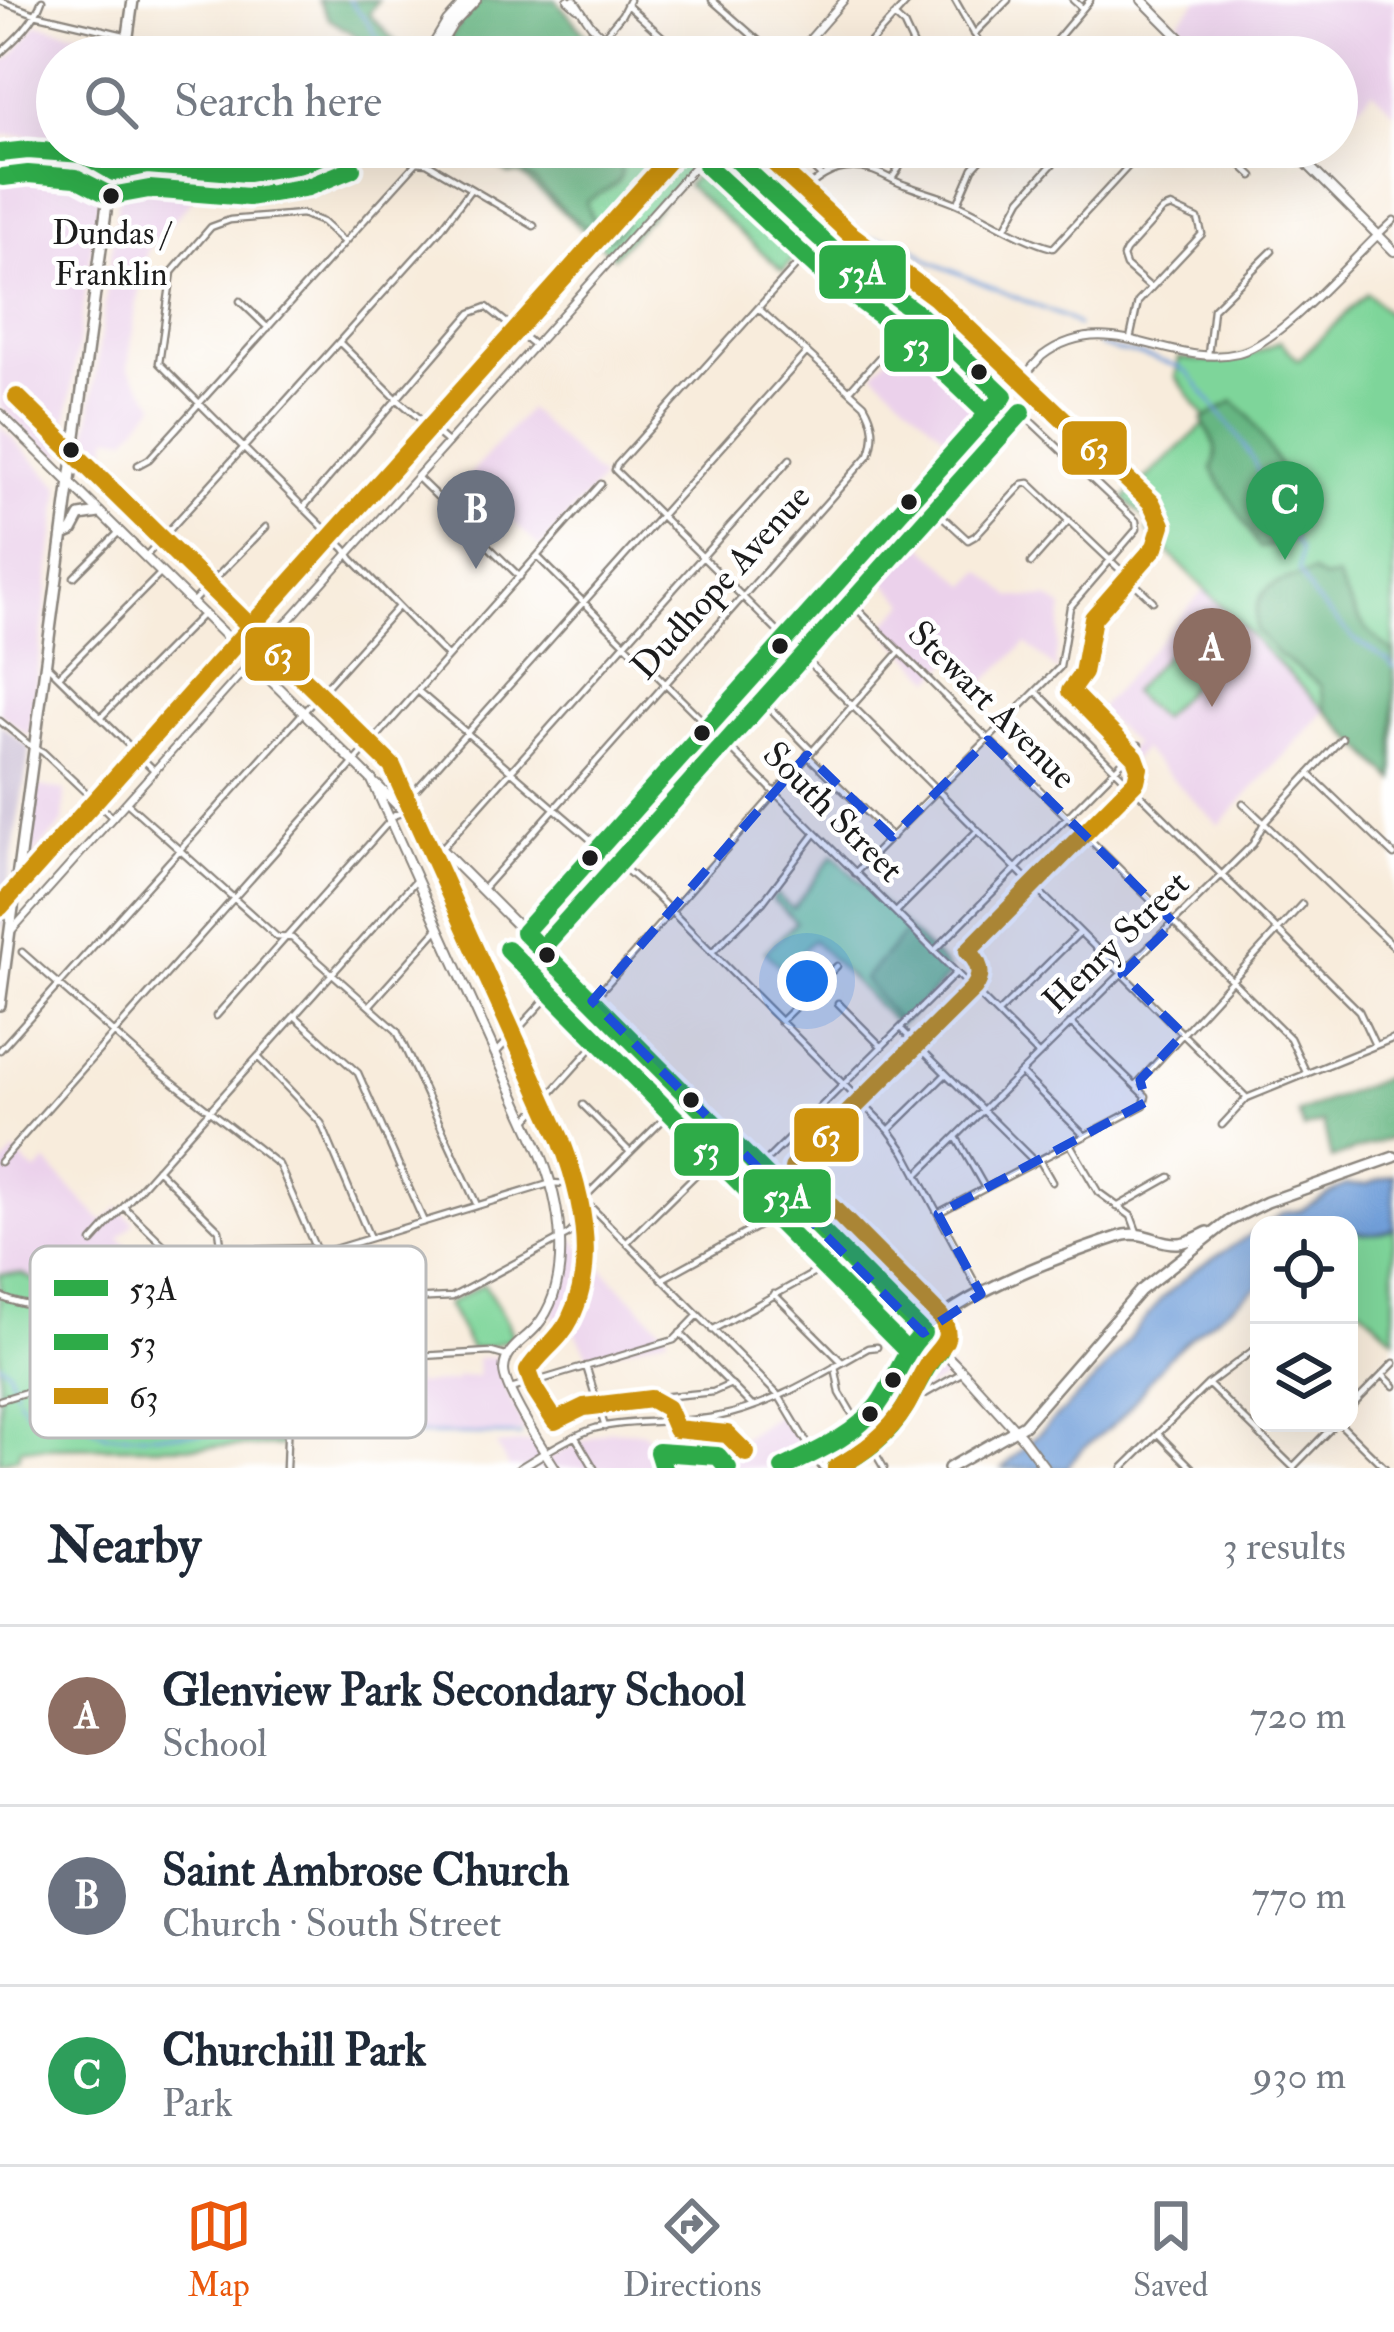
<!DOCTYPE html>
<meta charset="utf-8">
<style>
body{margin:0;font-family:"IM FELL Double Pica",serif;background:#f6f6f7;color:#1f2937}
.controls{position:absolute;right:36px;bottom:36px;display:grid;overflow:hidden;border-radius:24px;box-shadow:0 12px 48px #0002}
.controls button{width:108px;height:108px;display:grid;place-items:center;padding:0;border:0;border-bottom:3px solid #e0e1e3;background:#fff;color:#1f2937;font:60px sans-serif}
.you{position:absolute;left:807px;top:981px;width:42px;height:42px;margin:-30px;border:9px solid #fff;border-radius:50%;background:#1a73e8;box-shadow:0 0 0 18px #1a73e833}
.badge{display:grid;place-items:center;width:78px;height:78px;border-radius:50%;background:#ea580c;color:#fff;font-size:39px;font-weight:700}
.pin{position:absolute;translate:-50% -99px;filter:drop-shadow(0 3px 6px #0008)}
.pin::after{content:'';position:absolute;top:63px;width:42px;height:36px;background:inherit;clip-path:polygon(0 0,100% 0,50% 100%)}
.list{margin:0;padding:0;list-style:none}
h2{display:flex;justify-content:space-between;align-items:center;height:156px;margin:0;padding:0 48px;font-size:51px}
h2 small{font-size:39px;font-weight:400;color:#747a83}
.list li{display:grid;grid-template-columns:78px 1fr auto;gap:36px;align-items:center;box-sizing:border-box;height:180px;padding:0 48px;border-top:3px solid #e0e1e3}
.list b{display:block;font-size:45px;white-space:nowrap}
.list p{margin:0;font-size:39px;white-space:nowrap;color:#747a83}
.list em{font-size:39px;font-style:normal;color:#747a83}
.icon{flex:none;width:66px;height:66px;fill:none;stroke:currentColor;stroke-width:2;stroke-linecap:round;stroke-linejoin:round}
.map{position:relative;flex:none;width:1394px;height:1468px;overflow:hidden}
.search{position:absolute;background:#fff;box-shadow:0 12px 48px #0002;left:36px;right:36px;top:36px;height:132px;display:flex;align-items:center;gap:30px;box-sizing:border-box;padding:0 42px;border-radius:66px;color:#747a83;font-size:45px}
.sheet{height:696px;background:#fff}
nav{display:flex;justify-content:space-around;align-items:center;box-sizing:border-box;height:168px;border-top:3px solid #e0e1e3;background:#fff;font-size:33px;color:#747a83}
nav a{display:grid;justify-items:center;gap:6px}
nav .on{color:#ea580c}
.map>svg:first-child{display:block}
.built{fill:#ebd1eb}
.industrial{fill:#cbbfd5}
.green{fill:#7ed59a;stroke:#4d785b;stroke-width:3}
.forest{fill:#66b682;stroke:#41694f;stroke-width:3}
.water{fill:#719fd9;stroke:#465e7a;stroke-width:3}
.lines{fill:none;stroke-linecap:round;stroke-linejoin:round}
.stream{stroke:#719fd9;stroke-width:3}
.minor-casing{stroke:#8a847c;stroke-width:9}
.tertiary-casing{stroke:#8a847c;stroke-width:10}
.secondary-casing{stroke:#8a847c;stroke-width:12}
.primary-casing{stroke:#8a847c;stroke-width:14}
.minor{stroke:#fff;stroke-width:4.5}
.tertiary{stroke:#fff;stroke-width:6}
.secondary{stroke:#fff;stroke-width:8}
.primary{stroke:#fff;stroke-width:9}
.bus-1-casing{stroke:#fff;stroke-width:27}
.bus-2-casing{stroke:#fff;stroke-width:27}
.bus-3-casing{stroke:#fff;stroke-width:27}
.bus-1{stroke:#2eab48;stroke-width:18}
.bus-2{stroke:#2eab48;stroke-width:18}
.bus-3{stroke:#cd930e;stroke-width:18}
.marked{fill:#1d4ed8;fill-opacity:0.2;stroke:#1d4ed8;stroke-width:9;stroke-dasharray:24 15;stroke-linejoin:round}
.bus-dot{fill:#1c1c1c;stroke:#fff;stroke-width:4.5}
.labels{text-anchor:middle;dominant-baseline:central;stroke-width:9;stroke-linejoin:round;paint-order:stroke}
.bus-label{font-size:33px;fill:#1c1c1c;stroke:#fff}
.street-label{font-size:36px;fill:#1c1c1c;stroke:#fff}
.key{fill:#fff;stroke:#bbb;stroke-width:3}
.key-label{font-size:33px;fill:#1c1c1c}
.line-badge{stroke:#fff;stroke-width:4.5}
.badge-label{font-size:33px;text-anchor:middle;font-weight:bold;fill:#fff}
</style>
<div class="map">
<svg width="1394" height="1468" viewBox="0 0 1394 1468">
<rect width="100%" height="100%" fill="#fff"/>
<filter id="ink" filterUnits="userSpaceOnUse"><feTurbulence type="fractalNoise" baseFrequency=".00833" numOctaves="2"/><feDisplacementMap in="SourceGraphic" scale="24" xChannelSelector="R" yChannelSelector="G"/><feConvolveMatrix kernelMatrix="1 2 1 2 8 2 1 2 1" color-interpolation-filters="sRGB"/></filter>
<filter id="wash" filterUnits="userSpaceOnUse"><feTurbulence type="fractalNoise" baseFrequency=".004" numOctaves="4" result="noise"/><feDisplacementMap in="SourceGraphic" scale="48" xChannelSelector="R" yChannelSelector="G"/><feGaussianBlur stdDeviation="2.7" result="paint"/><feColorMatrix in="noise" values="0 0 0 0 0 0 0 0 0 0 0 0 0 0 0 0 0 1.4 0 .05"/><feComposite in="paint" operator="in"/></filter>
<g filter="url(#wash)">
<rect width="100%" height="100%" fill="#f8ecdc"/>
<path class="built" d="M1198,0h196v112l-22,-21 -35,40v-74h-124l-35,-35z
M37,24l79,18 -2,15h-57v80l-57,-2v-71l15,-11z
M21,161l82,7 -41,287 -3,6 -59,-55v-241z
M122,170l87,11 -61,68 -11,52 -9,67 28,36 -29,34 -18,-3 -4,25 -20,-3z
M918,323l76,73 -41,47 -79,-71z
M528,409l74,70 -62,68 -74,-68z
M0,426l60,61 -31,249 -29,-24z
M916,539l52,47 14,-15 30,26 36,1 15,10 -8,55 5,10 -34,-30 -43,41 -27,-28 -23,23 -51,-51 25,-25 -27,-25z
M1205,589l121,121 -107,115 -77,-76 -19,22 -9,-9 20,-18 -36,-34z
M37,786l28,5 -2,32 -35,38z
M15,1152l21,21 10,-11 57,60 15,-15 16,16 -15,15 15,15 -13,16 -58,-8 -5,28 -36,-15h-22v-106z
M571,1237l98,99 -79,22 -19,-34 -11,4 -7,-15 10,-38 4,-34z
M920,1349l19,9 14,16 -65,35 -1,-3 18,-38z
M498,1357v15l27,58 -14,4 -156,-1v-18h15v-53l42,-1 3,24 40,-4 1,-4 22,-1 -1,-18z
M781,1412l35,56h-307l-13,-23 37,-3 11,20 19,-12 47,-20 34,2 8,13 70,7z"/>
<path class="industrial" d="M0,724l30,24 -19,113 -7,64 -4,5z"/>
<path class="green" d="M652,150l20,3 4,6 18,8 -81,90 -104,-93c49,1 95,0 143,-14z
M712,157l99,83 -28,31 -96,-86z
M1367,293l27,26v461l-247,-249 5,-6 -28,-26 84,-78 -32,-44 3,-19c37,7 68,3 101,-17l18,19z
M1177,643l29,27 -46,49 -29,-27z
M833,855l114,113 2,8 -51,50 -85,-86 -30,29 -18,-17 31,-30 -24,-23 4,-5 17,15z
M1394,1228v110l-45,-42v-63l5,-3 5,3z
M0,1274h22l29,14 14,2 30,12 12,1 1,62h80l3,55 90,4v22l-261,2 -2,9 -18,5z
M484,1284l23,37 6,17 -25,9 -17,2 -24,-45z"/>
<path class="forest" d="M318,0h60l-9,14 39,41 -40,2 -12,-21 -27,-17z
M483,0h73l34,40 -10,17h-144c13,-17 30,-47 47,-57z
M456,147h55l15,9 17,3 38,1 30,-3 9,4c8,26 -17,28 -34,41l7,18c18,5 16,-1 32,-2l1,4 -13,15 -7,3 -39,-27 -33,-32 -7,-5 -19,-3 3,3 -14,-10 -18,-5z
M1233,401l17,16 33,55c16,10 21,24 21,42l-17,10 9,11 -7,7 -29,6 -48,-79c9,-23 0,-29 -10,-49z
M1313,572l10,7 14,-2c18,37 23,51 57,76v127l-68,-70 -6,-25 -41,-30 -23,-24c-4,-47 20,-48 57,-59z
M908,929l39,39 2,8 -43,43h-10l-32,-40z
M1394,1074v63l-63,22 -8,-37 -19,7 -6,-16z"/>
<path class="water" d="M1394,1175v53c-10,5 -31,8 -40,2l-5,3v-8h-84l18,-12 18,-3 44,-25 23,-1z
M1259,1229v57c-31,23 -63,44 -90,71 -20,20 -33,47 -54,66 -18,15 -36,25 -48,45h-64l98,-94 59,-74 32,-28z"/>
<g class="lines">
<path class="stream" d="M349,0l18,21 22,36
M477,147l54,17 45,1 94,-16 19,10
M706,167l80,65 17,3
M835,236l69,5 27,21 135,56 12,8
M1099,345l17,6 22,3 41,13 11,8 50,64 13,21 18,41 29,49 -1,21 14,26 41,42 35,22 5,7
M0,1363l8,6 8,23
M18,1398l9,13 40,2 39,22 177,-2
M293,1433l228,2"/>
</g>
</g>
<g filter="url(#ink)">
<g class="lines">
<defs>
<path id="minor" d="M712,0l65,57
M955,0l24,42 14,15
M1073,0l9,8
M0,1l35,13 93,22
M627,5l58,52
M894,16l10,9 15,32
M974,34l34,-34
M603,37l19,-23 7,-14
M1052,43l18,14
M0,53c16,-14 35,-32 42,-53
M733,57l20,-21
M857,57l52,-57
M1042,57l48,-57
M792,147l29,29
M1182,147c13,13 27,13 40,0
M1222,147l31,29
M893,177l20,-30
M958,203l15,-35 19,-21
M789,206c22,-24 46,-46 81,-36 12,3 23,11 35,15 18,7 36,11 53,19 31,14 63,36 95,44l93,-101
M1006,227l15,-28 47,-52
M1378,235l16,-15
M820,239l-203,226 -2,5 632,628
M344,242l-22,-20 -20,-8 -72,6 -19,7 -39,45 -13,91 186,186 7,10 95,97
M240,301l28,27
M1130,339l8,-37 64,-68 -4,-15 -27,-12 -8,3 -37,41 -3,6 3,9 25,22
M339,342l57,56 52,45
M1208,355l5,-46 59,-58
M850,390l68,-76
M138,465l11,-6 268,-297 10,1 107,63
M417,477l103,100
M917,493l51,47 7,-4 48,-52 6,-1 124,118
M303,508l168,-195 16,-6 47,38
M145,557l295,-327 31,-41
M538,557l501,498
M1031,563l38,-43
M74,577l45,-45
M835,587l455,451 16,34
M191,603l75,-76
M48,666l107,105
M60,675l101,-102
M748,686l63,64
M418,691l235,202 236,237 16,22 76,142
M1036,691l323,320 16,34
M101,717l102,-103
M0,721l28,23 15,8 70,66
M807,755l85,82
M1309,774l85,81
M405,802l402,-450
M127,803l150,134 15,1 105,93 79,172
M1243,803l151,144
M442,848l348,-389
M855,873l205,-206 10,-60 67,-78 -1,-8 -132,-125
M482,890l387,-435c7,-19 5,-34 -5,-51l-106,-96
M897,911l81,-81
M713,951l50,-49 52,-68
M934,951l205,-206
M22,952l120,106 137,107 39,89 3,105
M592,1001l306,-347
M838,1003l44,44
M370,1005l68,-76
M999,1012l81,-80
M216,1016l179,-201 6,-2
M296,1017l62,56 66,149
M781,1021l56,-55
M903,1031l132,131
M0,1050l397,-442
M498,1051l69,-75
M258,1057l63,66 49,115
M1021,1073l64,63
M1136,1085l166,-181
M583,1105l47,47
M526,1121l88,-98
M1222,1125l25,-27 147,-60
M890,1129l56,-55
M956,1137l29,51
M1070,1144l28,48 33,24 6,16
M1040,1161l12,21
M0,1162l601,-678
M760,1167l196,-194
M157,1169l62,61 3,21
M917,1175l336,-331 11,-21 78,-85
M585,1197l102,-101
M124,1207l47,45 145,-4
M1117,1207l53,-30
M938,1213l206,-108 2,-9 -75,-73
M628,1241l103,-101
M92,1242l324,-362
M318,1254l234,-71 16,1 211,212 43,72
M662,1279l120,-66
M62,1289l84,18 25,10 149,-3
M774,1294l68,68
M0,1296c16,9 31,8 47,14 22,7 36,32 45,51
M320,1303l132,-6 117,-63 24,-25
M65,1317l13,-12 24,-6
M712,1330l131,-73
M680,1333l72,73
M92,1361l312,-4 87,-5 14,4
M586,1366l19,61
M835,1366l5,27 44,75
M1383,1375l11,11
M1208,1384l86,84
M511,1389l163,-49 24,-25
M0,1400l30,-9 26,5 16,-3 11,-9 9,-23
M598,1403l115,-11 18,-8
M880,1408l4,4 8,1 71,-41
M1349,1409l45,-46
M1339,1423l46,45
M1158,1434l34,34
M575,1436l19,32
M546,1452c16,-9 32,-19 50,-24 39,-9 81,-4 120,-11 54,-10 104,-42 152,-69l9,-1
M1293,1467l43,-44
M286,1468l4,-109
M1123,1468l85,-84 51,-38"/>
<path id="tertiary" d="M568,0l9,8
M574,0l17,25 33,32
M794,57l50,-57
M722,147l112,104 84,63 86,82
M12,930l700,-783
M524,932l518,-576c66,-50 128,13 196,-3 41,-10 108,-87 140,-118
M520,1468l26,-16"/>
<path id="secondary" d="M1142,0l57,57
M426,57l21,-35 20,-22
M433,57l19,-32 24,-25
M0,146l28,-3 29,2
M74,147h23
M1290,147l104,104
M129,150c15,10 30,10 47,12 54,6 102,6 153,-15
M0,153c25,-4 80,-3 101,10
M126,168c28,-6 57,2 86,4 46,4 89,-5 131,-25
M0,414l372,366 167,370c21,50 36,131 -3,177 -12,14 -31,22 -32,43 0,20 39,79 51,98
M377,785l586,587 58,64 24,32"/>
<path id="primary" d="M125,57l8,-57
M103,147l-3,6 1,10 13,9 11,-3 4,-7 -1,-15
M63,535l9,-4 8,-15 19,-3
M0,1005l108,-809 5,-17 8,-9
M783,1468c31,-15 80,-37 98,-67 13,-22 19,-45 37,-64 47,-47 143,-81 206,-102 23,-4 33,9 54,8 10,0 21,-7 30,-11
M949,1468l75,-43 116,-134 89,-70 38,-19 127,-45"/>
</defs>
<use href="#minor" class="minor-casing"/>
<use href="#tertiary" class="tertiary-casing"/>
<use href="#secondary" class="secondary-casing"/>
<use href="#primary" class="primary-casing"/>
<use href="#minor" class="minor"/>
<use href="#tertiary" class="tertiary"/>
<use href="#secondary" class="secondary"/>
<use href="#primary" class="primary"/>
<defs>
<path id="bus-1" d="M722,147l112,104 84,63 86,82
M0,153l28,-3 55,4 31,18 33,-7 100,8 54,-9 42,-17
M524,932l480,-536
M524,932l399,401
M663,1468l-5,-16 60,4 10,12
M783,1468c33,-16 72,-32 95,-63 17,-23 24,-51 45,-72"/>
<path id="bus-2" d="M706,165l112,104 84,63 85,81
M3,177l25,-3 48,4 35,18 38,-7 99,8 60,-10 44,-18
M542,948l480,-536
M507,949l399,401
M836,1468c27,-15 52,-32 68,-59 12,-20 20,-42 36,-59"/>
<path id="bus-3" d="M757,147l92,86 86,64 216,205 11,23 -7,22 -62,71 -10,55 -13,18 65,66 4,11 -3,13 -168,170c11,11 16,23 6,37l-181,180 147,148c16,24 0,30 -12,48 -9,14 -14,29 -22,42 -17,28 -42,46 -70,62
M17,397l375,369 169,374c21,55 37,123 9,179 -10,21 -31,33 -42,52l7,19 20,31 29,-14 67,-8 16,9 9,21 51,5 19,19
M0,907l680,-760"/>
</defs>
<use href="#bus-1" class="bus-1-casing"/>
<use href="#bus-2" class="bus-2-casing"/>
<use href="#bus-3" class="bus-3-casing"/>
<use href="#bus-1" class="bus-1"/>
<use href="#bus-2" class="bus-2"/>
<use href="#bus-3" class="bus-3"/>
</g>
</g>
<path class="marked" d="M988,740l186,183 -52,51 61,60 -43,46 6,22 -208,112 43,80 -58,39 -331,-332 215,-246 85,82z"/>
<g class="bus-dot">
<circle cx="111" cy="196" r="10"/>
<circle cx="979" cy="372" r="10"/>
<circle cx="71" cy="450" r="10"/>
<circle cx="909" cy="502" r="10"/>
<circle cx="780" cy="646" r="10"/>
<circle cx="702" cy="733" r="10"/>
<circle cx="590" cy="858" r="10"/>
<circle cx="547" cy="955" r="10"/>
<circle cx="691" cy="1100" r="10"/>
<circle cx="893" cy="1380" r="10"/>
<circle cx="870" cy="1414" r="10"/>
</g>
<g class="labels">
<g class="bus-label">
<text x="111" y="233">Dundas /<tspan x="111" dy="41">Franklin</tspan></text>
</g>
<g class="street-label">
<text transform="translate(721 582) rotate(-48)">Dudhope Avenue</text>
<text transform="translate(992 705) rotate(45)">Stewart Avenue</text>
<text transform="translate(833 812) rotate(45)">South Street</text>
<text transform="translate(1116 942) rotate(-44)">Henry Street</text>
</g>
</g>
<rect x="30" y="1246" width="396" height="192" rx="18" class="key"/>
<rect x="54" y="1280" width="54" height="16" fill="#2eab48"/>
<rect x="54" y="1334" width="54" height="16" fill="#2eab48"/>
<rect x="54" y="1388" width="54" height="16" fill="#cd930e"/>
<g class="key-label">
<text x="129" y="1300">53A</text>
<text x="129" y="1354">53</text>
<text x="129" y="1408">63</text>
</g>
<g class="line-badge">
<rect x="817" y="243" width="91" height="58" rx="12" fill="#2eab48"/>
<rect x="882" y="317" width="69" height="57" rx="12" fill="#2eab48"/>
<rect x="1060" y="419" width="69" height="58" rx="12" fill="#cd930e"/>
<rect x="243" y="625" width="69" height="58" rx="12" fill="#cd930e"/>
<rect x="792" y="1106" width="69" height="58" rx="12" fill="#cd930e"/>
<rect x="672" y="1121" width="69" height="57" rx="12" fill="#2eab48"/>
<rect x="741" y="1167" width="92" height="58" rx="12" fill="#2eab48"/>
</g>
<g class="badge-label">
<text x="862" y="284">53A</text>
<text x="916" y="357">53</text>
<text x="1094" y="460">63</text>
<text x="278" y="665">63</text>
<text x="826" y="1147">63</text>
<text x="706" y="1161">53</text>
<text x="787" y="1208">53A</text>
</g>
</svg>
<div class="controls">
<button><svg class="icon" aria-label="locate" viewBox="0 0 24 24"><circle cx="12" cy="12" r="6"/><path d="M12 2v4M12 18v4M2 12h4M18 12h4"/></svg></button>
<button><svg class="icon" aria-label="layers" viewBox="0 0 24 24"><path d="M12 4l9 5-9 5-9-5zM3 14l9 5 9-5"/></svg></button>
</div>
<div class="you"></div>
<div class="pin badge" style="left:1212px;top:707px;background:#8d6e63">A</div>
<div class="pin badge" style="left:476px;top:569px;background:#6b7280">B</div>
<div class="pin badge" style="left:1285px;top:560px;background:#2e9e5b">C</div>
<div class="search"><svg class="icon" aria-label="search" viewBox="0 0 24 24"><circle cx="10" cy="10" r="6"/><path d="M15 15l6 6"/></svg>Search here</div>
</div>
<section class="sheet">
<h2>Nearby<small>3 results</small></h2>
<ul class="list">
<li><span class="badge" style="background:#8d6e63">A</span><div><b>Glenview Park Secondary School</b><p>School</p></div><em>720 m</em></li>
<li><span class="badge" style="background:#6b7280">B</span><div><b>Saint Ambrose Church</b><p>Church · South Street</p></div><em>770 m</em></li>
<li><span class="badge" style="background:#2e9e5b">C</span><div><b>Churchill Park</b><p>Park</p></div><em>930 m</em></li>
</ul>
</section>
<nav>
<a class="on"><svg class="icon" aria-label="map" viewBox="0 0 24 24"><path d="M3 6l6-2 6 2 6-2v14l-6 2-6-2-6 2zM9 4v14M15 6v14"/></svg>Map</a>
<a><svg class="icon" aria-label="directions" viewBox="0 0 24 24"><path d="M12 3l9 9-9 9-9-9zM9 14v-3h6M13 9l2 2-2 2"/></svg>Directions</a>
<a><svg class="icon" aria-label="saved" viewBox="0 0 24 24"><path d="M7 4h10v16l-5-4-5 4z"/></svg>Saved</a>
</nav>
